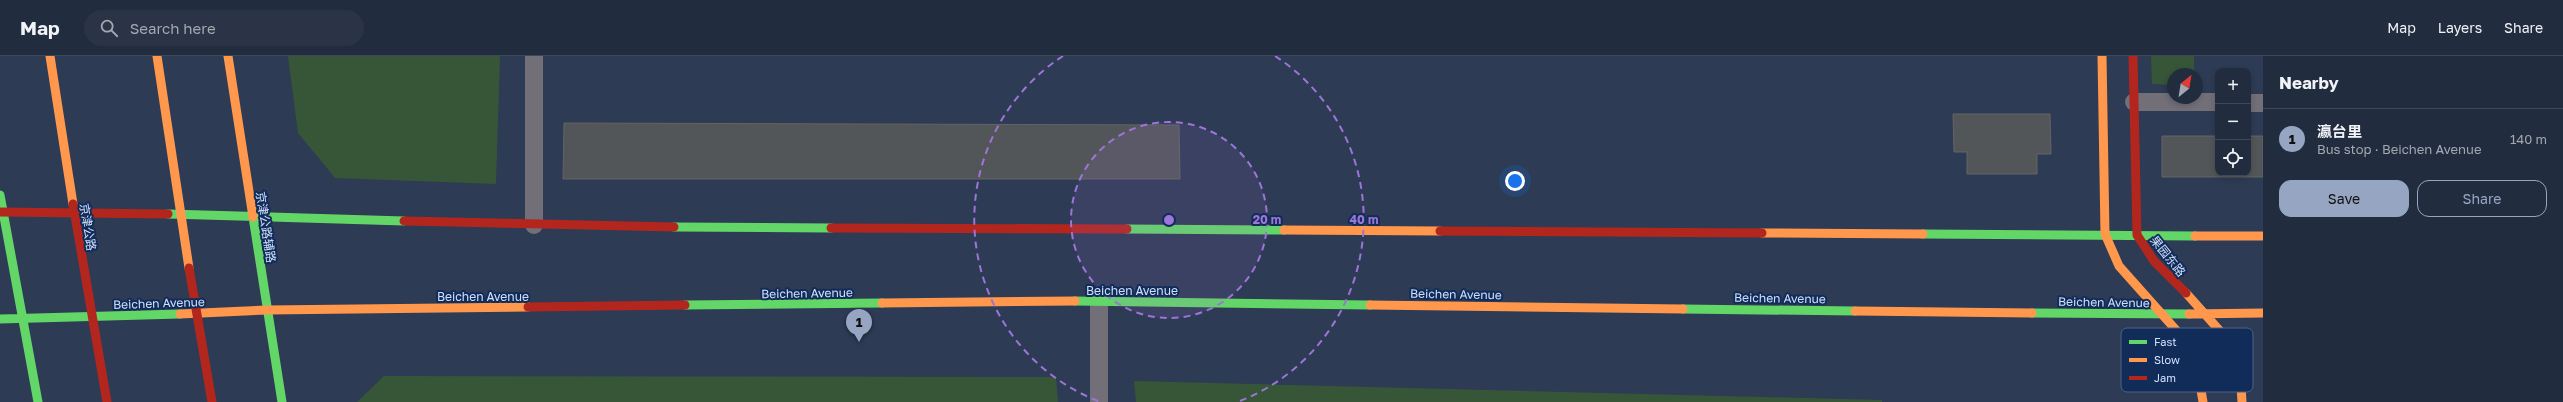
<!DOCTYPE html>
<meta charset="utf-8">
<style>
body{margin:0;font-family:"Golos Text","Noto Sans SC",sans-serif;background:#2a3446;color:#f1f3f6}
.controls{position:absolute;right:12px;top:12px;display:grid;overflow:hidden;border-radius:8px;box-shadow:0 2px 6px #0003}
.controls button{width:36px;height:36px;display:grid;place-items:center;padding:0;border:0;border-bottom:1px solid #3f4859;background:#222c3f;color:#f1f3f6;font:20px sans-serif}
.compass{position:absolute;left:2167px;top:12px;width:36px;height:36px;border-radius:50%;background:#222c3f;box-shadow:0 2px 6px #0003;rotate:30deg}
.you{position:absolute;left:1515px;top:125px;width:14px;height:14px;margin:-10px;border:3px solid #fff;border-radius:50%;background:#1a73e8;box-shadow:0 0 0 6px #1a73e833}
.badge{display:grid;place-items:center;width:26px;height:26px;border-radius:50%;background:#96a6c2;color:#111;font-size:13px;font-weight:700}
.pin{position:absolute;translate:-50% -33px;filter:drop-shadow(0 1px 2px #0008)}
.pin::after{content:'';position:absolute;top:21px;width:14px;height:12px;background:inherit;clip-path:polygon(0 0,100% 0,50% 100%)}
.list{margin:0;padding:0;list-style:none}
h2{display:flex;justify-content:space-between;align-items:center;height:52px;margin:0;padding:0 16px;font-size:17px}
h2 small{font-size:13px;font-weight:400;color:#a2a7b0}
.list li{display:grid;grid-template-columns:26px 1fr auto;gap:12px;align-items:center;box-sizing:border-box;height:60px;padding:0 16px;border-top:1px solid #3f4859}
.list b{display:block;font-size:15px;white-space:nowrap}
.list p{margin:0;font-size:13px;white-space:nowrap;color:#a2a7b0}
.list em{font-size:13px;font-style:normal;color:#a2a7b0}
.actions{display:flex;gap:8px;padding:12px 16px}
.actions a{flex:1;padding:9px 0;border:1px solid #96a6c2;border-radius:12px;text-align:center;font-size:14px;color:#96a6c2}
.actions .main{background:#96a6c2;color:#111}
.icon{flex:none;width:22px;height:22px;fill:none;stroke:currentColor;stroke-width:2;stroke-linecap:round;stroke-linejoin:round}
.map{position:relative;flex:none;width:2263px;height:346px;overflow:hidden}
header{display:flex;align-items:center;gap:24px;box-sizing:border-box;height:56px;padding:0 20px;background:#222c3f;border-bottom:1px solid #3f4859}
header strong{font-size:19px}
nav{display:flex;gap:22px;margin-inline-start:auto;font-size:14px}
.search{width:280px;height:36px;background:#2a3446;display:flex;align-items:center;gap:10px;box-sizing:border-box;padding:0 14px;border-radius:22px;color:#a2a7b0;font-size:15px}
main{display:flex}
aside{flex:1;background:#222c3f}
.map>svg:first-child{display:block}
.green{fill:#375637}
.building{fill:#535658;stroke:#646464}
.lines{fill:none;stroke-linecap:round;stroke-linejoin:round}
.lane{stroke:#736f79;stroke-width:18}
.fast{stroke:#63d668;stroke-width:9}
.slow{stroke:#ff974d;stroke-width:9}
.jam{stroke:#b3261e;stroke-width:9}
.slow-bridge{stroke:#ff974d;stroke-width:9}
.jam-bridge{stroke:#b3261e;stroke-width:9}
.ring{fill:none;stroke:#9d74d8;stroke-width:2;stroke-dasharray:7 5}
.labels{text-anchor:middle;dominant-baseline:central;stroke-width:4;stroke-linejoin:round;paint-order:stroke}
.street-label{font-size:12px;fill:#cfe0fd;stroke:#122c5a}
.key{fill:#122c5a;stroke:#4b628b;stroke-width:1}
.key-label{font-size:11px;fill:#cfe0fd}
.centre{fill:#9d74d8;stroke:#122c5a;stroke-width:2}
.ring-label{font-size:12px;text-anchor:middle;font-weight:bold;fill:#9d74d8;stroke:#122c5a;stroke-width:4;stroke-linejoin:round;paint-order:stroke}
</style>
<header>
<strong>Map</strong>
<div class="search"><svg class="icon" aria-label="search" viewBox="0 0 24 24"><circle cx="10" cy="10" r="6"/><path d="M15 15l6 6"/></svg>Search here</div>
<nav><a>Map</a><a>Layers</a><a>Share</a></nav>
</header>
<main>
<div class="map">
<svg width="2263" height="346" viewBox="0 0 2263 346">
<rect width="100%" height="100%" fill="#2d3b54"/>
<path class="green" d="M288,0h212l-4,128 -161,-6 -37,-45z
M2151,0h43v18h-21v11l-21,-1z
M384,320l672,1 2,25h-701z
M1134,325l748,19v2h-746z"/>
<path class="building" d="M1953,58h97l1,40h-14v20h-70v-22h-13z
M564,67l615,2 1,54h-617z
M2162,80h56v37h30v-37h15v41h-101z"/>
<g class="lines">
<path class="lane" d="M2134,46h84
M2248,47h15
M534,169v-169
M1099,346v-101"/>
<path class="fast" d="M0,139l38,207
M168,158l236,7
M253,161l29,185
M674,171l157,1
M1127,173l157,1
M1923,178l272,2
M1075,245l295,4
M685,249l197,-2
M1683,253l172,2
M2032,257l157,1
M0,263l180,-5"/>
<path class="slow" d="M228,0l25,161
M2102,0l3,178 14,32 57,64 14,21 8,21 5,30
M1284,174l156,1
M1762,177l161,1
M2195,180h68
M2186,237l42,47 12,29 2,33
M882,247l193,-2
M1370,249l313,4
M1855,255l177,2
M180,258l87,-4 261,-3
M2189,258l74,-1"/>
<path class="jam" d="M2133,0l4,179 17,26 32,32
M0,156l168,2
M404,165l270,6
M831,172l296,1
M1440,175l322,2
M528,251l157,-2"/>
<path class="slow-bridge" d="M50,0l23,148
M157,0l32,212"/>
<path class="jam-bridge" d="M73,148l34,198
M189,212l23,134"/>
</g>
<circle cx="1169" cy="164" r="98" fill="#9d74d8" fill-opacity=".12"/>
<g class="ring">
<circle cx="1169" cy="164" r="98"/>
<path d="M1098 345A195 195 0 0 1 1063 0M1275 0A195 195 0 0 1 1240 345"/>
</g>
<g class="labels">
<g class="street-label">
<text transform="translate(88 171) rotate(81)">京津公路</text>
<text transform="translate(266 171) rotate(81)">京津公路辅路</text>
<text transform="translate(2168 200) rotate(51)">果园东路</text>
<text x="1132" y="234">Beichen Avenue</text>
<text transform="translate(807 237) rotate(-1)">Beichen Avenue</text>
<text transform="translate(1456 238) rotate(1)">Beichen Avenue</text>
<text x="483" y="240">Beichen Avenue</text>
<text transform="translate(1780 242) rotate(1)">Beichen Avenue</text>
<text transform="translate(2104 246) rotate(1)">Beichen Avenue</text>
<text transform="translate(159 247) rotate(-2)">Beichen Avenue</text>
</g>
</g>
<rect x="2121" y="272" width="132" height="64" rx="6" class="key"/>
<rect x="2129" y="284" width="18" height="4" fill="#63d668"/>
<rect x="2129" y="302" width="18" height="4" fill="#ff974d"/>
<rect x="2129" y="320" width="18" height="4" fill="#b3261e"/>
<g class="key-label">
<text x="2154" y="290">Fast</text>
<text x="2154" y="308">Slow</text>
<text x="2154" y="326">Jam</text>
</g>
<circle cx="1169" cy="164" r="6" class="centre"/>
<g class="ring-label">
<text x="1267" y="168">20 m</text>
<text x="1364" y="168">40 m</text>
</g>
</svg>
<div class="controls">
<button>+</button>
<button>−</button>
<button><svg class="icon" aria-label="locate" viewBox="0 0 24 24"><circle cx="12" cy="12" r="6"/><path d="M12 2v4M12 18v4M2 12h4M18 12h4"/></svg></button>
</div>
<svg class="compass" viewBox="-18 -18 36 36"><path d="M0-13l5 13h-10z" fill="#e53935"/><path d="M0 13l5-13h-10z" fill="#a2a7b0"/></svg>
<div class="you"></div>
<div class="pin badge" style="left:859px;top:286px">1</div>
</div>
<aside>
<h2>Nearby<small></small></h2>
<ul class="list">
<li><span class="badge">1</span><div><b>瀛台里</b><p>Bus stop · Beichen Avenue</p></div><em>140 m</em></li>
</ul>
<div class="actions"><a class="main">Save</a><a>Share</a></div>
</aside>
</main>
